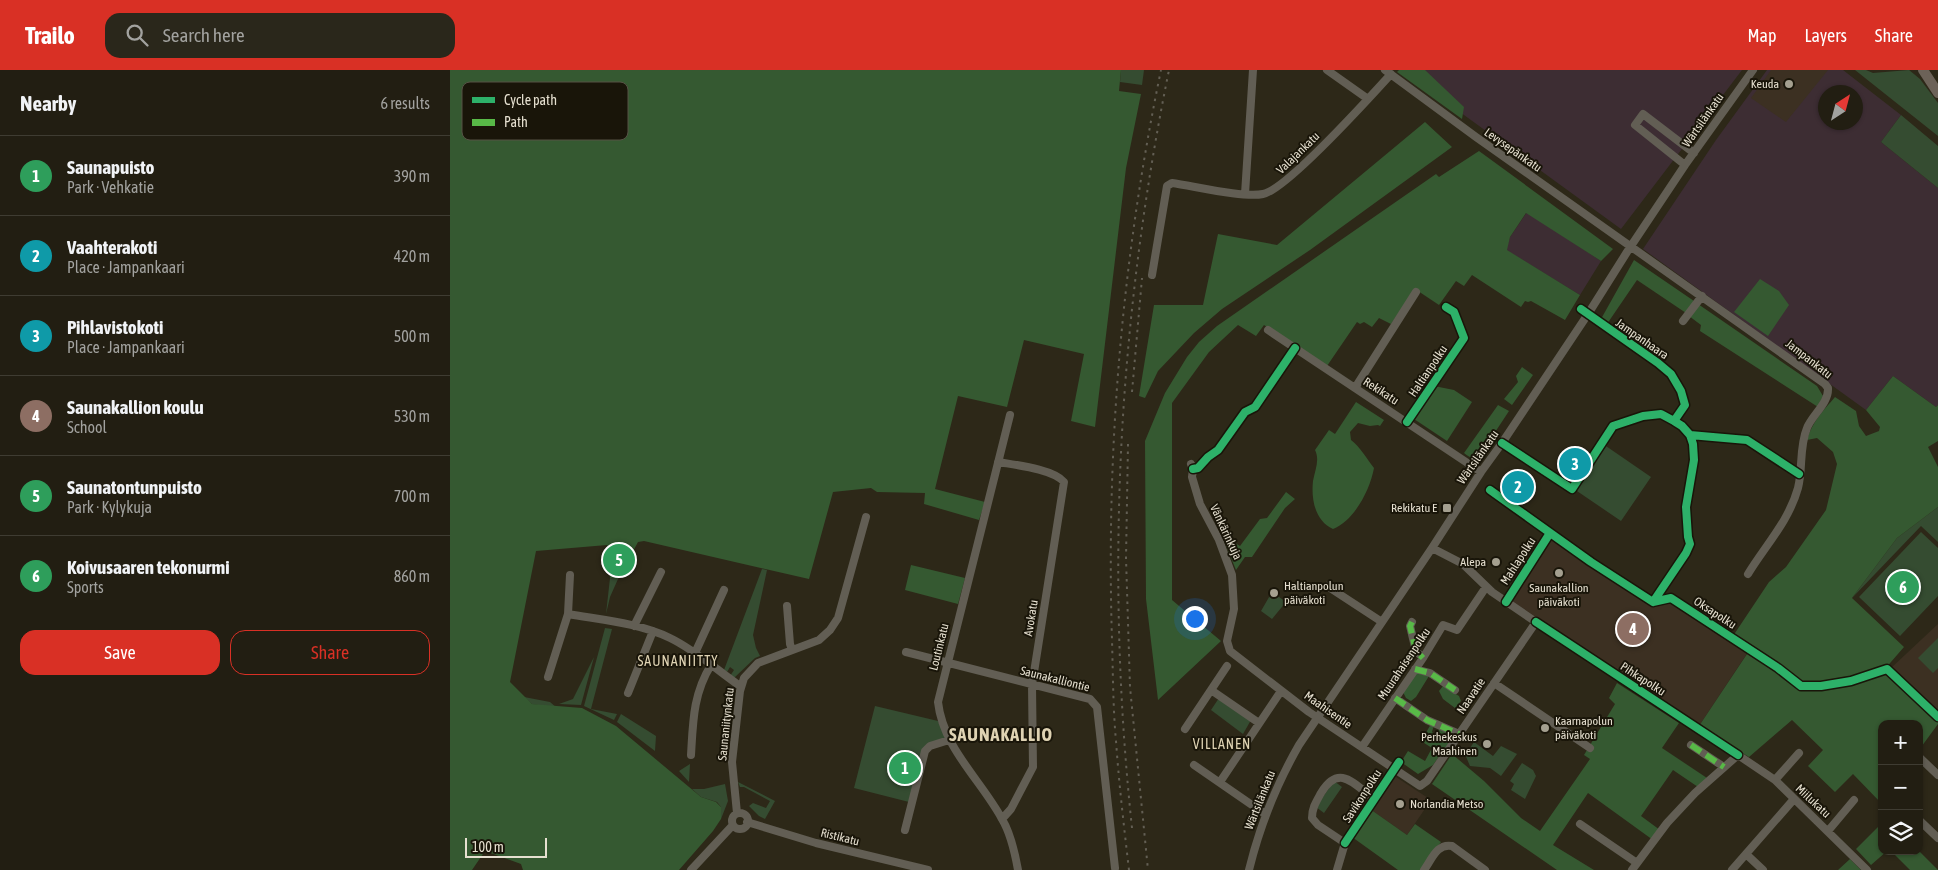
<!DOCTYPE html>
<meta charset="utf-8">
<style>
body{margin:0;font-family:"Asap Condensed",sans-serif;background:#2a271b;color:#f1f3f6}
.controls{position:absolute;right:15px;bottom:15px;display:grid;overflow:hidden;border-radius:10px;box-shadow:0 1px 4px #0004}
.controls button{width:45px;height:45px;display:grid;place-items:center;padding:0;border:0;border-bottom:1px solid #3f3c32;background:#221e12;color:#f1f3f6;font:25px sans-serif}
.compass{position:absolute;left:1368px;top:15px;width:45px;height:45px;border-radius:50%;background:#221e12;box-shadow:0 1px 4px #0004;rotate:36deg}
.scale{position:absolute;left:15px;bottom:12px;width:82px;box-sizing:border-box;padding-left:5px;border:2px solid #e6e0d0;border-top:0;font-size:14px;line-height:18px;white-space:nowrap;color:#e6e0d0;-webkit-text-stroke:4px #191509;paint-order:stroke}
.you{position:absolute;left:744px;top:548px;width:18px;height:18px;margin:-12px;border:4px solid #fff;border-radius:50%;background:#1a73e8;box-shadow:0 0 0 8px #1a73e833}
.badge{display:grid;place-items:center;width:32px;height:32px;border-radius:50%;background:#d93025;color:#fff;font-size:16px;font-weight:700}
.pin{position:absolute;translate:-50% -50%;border:2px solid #fff;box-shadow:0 1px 5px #0006}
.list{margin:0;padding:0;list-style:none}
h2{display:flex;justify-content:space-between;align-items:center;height:65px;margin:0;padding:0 20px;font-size:21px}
h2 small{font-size:16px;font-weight:400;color:#a2a29f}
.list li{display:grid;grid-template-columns:32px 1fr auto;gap:15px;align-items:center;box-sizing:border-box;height:80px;padding:0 20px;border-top:1px solid #3f3c32}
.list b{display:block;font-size:19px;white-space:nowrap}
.list p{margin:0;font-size:16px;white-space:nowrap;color:#a2a29f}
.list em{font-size:16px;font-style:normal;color:#a2a29f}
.actions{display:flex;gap:10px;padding:15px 20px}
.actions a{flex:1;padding:11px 0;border:1px solid #d93025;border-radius:15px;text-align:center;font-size:18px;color:#d93025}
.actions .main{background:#d93025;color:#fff}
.icon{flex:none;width:28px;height:28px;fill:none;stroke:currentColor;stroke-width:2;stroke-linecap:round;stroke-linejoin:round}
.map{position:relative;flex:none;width:1488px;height:800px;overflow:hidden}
header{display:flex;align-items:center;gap:30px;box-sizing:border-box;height:70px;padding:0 25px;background:#d93025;color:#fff}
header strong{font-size:24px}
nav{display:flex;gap:28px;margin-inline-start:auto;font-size:18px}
.search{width:350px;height:45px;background:#2a271b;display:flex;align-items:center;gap:12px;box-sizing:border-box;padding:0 18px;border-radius:15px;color:#a2a29f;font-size:19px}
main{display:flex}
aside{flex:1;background:#221e12}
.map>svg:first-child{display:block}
.industrial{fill:#3d2d33;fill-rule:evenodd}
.education{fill:#3c3022}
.green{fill:#354c31}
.forest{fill:#355931}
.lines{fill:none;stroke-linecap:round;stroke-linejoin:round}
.minor{stroke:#625e54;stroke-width:8}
.major{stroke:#6c6258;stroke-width:10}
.rail{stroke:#635f54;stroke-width:2;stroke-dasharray:2.5 5;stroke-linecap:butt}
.quiet{stroke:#58b947;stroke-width:6;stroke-dasharray:12 6;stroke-linecap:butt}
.cycleway-casing{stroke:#191509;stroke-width:11}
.cycleway{stroke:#2db169;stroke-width:8}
.poi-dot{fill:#a5a090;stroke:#191509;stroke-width:2}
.labels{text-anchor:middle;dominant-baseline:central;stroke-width:4;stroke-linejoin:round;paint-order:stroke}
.poi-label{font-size:12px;fill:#e6e0d0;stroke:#191509;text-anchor:end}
.street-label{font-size:12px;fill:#e6e0d0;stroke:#191509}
.neighbourhood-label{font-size:14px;letter-spacing:1px;fill:#dfd3b3;stroke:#191509}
.district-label{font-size:18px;font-weight:bold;letter-spacing:1px;fill:#dfd3b3;stroke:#191509}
.key{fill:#191509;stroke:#565245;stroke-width:1}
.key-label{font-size:14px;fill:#e6e0d0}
</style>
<header>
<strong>Trailo</strong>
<div class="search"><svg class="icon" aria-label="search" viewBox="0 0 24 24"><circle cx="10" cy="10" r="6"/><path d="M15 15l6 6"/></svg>Search here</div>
<nav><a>Map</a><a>Layers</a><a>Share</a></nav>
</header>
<main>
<aside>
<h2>Nearby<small>6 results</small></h2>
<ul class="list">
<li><span class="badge" style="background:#2e9e5b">1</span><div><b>Saunapuisto</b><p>Park · Vehkatie</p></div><em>390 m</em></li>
<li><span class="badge" style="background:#0f9aa8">2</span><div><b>Vaahterakoti</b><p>Place · Jampankaari</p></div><em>420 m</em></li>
<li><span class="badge" style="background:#0f9aa8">3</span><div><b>Pihlavistokoti</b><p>Place · Jampankaari</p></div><em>500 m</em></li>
<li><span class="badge" style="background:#8d6e63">4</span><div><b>Saunakallion koulu</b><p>School</p></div><em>530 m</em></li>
<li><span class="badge" style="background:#2e9e5b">5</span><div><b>Saunatontunpuisto</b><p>Park · Kylykuja</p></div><em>700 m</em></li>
<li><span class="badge" style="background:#2e9e5b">6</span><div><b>Koivusaaren tekonurmi</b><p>Sports</p></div><em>860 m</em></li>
</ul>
<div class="actions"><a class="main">Save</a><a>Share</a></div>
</aside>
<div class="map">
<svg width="1488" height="800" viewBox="0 0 1488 800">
<rect width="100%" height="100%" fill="#2d2818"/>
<path class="industrial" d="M952,0h340l-121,159z
M1317,0h76l58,45 -20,27 57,46v217l-2,2 -43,-31 -27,34 -223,-161 73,-109zM1376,22h30v30h-30z
M1077,142l74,49 -21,34 -74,-45 4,-13z"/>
<path class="education" d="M1321,0h57l-42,52 -35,-24z
M1100,467l102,68 20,-4 76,51 -49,74 -190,-127z
M1488,554v91l-48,-46z
M943,705l38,25 -24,35 -37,-26z"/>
<path class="green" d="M671,0h23l-2,15 -22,-3z
M1405,0h11l7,3 36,-3 11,9 18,24v33z
M1451,45l37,31v42l-57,-46z
M1153,374l48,33 -30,44 -47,-32z
M1488,437v35l-17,-16 -69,72 45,-60z
M1471,462l17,16v48l-38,40 -41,-39z
M312,499l5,1 -14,65 3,13 4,8 -5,2 -21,20 -4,-2 4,-6 -4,-3 -3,5 -3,-2z
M160,508l8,1 -8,18 -4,17z
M822,522l14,10 -14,17 -11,-8z
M155,558l7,1 -21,80 26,5 -3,6 -30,-14z
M1488,568v30l-5,5 -15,-15z
M144,587l-13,48 -22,-1 14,-5z
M74,627l26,5 7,6 -25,-4z
M769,628l32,22 -8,14 -32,-24z
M425,636l63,15 8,17 -17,5 -20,59 -55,-14z
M171,644l35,22 -1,15 -38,-29z
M1024,672l19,14 8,-10 16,8 -16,22 -11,-8 -20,-2 -6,-14 4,-1z
M1072,693l11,7 3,6 -11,23 -14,-9 3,-6 -4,-3z
M240,694l-1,18 -10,-11z
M884,711l8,6 -18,26 -8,-6z
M288,712l37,19 -10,18 -6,-3 -10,-10 4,-3 13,5 4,-7 -26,-14h-4z
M275,714l3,17 -7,18v-12l-4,-5 -16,-5 -9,-8h12z"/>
<path class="forest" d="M0,0h671l-2,21 22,3 -15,74 -31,259 -24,-6 13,-67 -60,-14 -17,67 -49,-11 -23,93 50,13 -6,18 -55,-16 1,-11 -48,-1 -6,-4 -38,4 -24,87 -165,-38 -6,1 -20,37 -8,-1 -3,-33 -71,6 -26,131 22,22 50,4 34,18 85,71 15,5 5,5v12l-8,12 -34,39h-156l-2,-6 -36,-13 -13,19h-22z
M949,0h26l39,37 -2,12 -65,-47z
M975,52l27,25 -142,103 -88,59 -28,24 -36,38 -13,27 -6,-2 15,-91h49l15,-71 59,11z
M1029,81l134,98 -12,12 -75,-48 -16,24 -3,13 73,45 -15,25 -34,-19 -3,1 -3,-1 -4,6 -49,-32 -8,11 -8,-5 -17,24 -24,-16 -24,35 -12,-6 -7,9 -8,-5 -4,2 -3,-2 -30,44 -63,-41 -8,11 -18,-11 -29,27 -37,51v197l49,41 -63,59 -12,-101 -1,-158 20,-48 22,-36 12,-15 18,-16 219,-152 3,3z
M1184,190l60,41 -8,12 -49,-33 -30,44 -6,-5z
M1310,209l19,12 10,14 -21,31 -34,-24z
M1248,234l119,82 6,10 -5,11 -118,-76 1,-6 -12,-9z
M1072,297l11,8 -21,30 -8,-6 14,-17 -2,-6z
M1443,306l43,31 2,-2v36l-10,6 10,20v40l-41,31 -45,60 52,49 -20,23 54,51v3l-19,26v-26h-37v80l-29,-30 -18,18 -27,-26 15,-16 -31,-30 -43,37 -50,-31 52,-78 -18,-12 36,-54 17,-15 40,-57 11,-46 -4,-12 -16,-14 -10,2c5,-18 16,-29 28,-43l21,14 3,15 7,10 13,-5 1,-4 -14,-17z
M984,316l20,4 18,12 -25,39 -33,-22v-3z
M906,332l28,18 -4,6 -2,-1 -8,1 -12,-3 -8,9 1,8c10,8 15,18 23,28 -4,22 -20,53 -41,61 -18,-8 -22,-30 -20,-48 2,-11 7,-21 2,-31l14,-20 6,4z
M1048,335l11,6 -29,44c-6,5 -10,3 -16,-2z
M836,422l9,7 -10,9 -33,49h-7l-9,13 -13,-32h4l13,8 20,-27 7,-1z
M461,495l54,13 -7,26 -53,-14z
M965,603l14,3 -13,21 -5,4 -5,-3 -3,-6z
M1167,613l62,40 -17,25 45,30 -9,9 -25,-17 -32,46 19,14 -7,10 -65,-47 -35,52 41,25h-37l-125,-86 20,-30 32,27 37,37 19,13 50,-72 -6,-4 31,-51 -6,-6z
M993,616l16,10 2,5 -6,7 -12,-9 -4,-8z
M981,654l3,1 -2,7 3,3 5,-7 15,6 -22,31 -15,9 -17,-12 7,-11 17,10 7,-13 -11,-7z
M920,739l37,26 8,-11 26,18 -20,28h-23l-46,-33z
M1432,753v28h5l-16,14 -15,-16z
M1441,781h28l19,19h-28z
M1400,789l11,11h-23z"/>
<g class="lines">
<path class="minor" d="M877,0l41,29
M935,0l91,67 349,247 3,4c1,15 -16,27 -21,40 -8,19 -4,41 -9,60 -9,33 -33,58 -50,86
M1235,95l-50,-40 8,-11 51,39
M795,124l8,-124
M702,205l15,-89 5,-3c22,3 71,15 91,11 23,-4 108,-98 128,-120
M1233,251l19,-25
M818,260l213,142
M905,318l61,-96
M560,345l-72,287c5,46 43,78 64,117 9,15 13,34 16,51
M1052,373l70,46
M548,392c17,3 55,7 66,20l-32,203 1,82 -22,42 -9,10
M741,394l2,5 -1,8 8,27 19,36 13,35 2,34 -7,32 3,10 79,61 111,74 7,-5 109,-159 -44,-30 -29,-28 -31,-16
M877,516l55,36
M337,536l3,38 2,6
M118,544c34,6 71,9 102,24 25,12 47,32 70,48
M962,552l-2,4 6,25 7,7
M184,556l27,-54
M456,582l184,47 7,8 18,161
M245,583l29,-63
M965,599l15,4 25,17
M98,607l20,-63 2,-39
M1044,613l96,65
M761,620l48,33
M178,623l25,-62
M945,628l32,22 32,14
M735,659l42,-63
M1241,675l33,22
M912,677l61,-89 20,-33 14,5 29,-43
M241,685c2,-33 2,-61 20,-90
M1469,687l19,18
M744,695l71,49
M1325,710l24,-27
M770,712l61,-91
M287,743l-5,-51 8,-71 4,-13 14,-15 61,-23 11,-10 8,-12 28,-101
M282 751a8 8 0 1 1 16 0a8 8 0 1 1-16 0Z
M1469,750l19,18
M297,752l69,21 112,27
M1130,754l57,39
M455,760l20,-79 5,-5 19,-6
M1378,761l26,-31
M1296,784l17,16
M241,800l42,-45
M799,800c11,-45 27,-85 50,-125l133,-197 49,-76 21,-29 86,-129 39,-62 58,-87 68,-95
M887,800l8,-27 -27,-18 -6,-7c0,-10 4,-16 9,-25 18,-30 33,-9 53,6
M974,800c8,-11 13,-27 28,-24l33,24
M1182,800l35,-47 28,-30 43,-38 37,25 92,90
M1282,800l62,-71"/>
<path class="major" d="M1473,0l15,23"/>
<path class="rail" d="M682,322l10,-114
M678,374l-2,114 4,129 18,183
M682,758c-27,-255 -14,-507 37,-758
M679,800c-5,-43 -10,-86 -13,-129 -3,-33 -3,-67 -4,-101 -6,-191 10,-382 49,-570"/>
<path class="quiet" d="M962,552l-2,4 6,25 7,7
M965,599l15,4 25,17
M945,628l32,22 32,14
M1241,675l33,22"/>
<defs>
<path id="cycleway" d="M1131,239l77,54 13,11 10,17 4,14 -11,16
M957,352l57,-84 -10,-26 -8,-5
M1240,365l57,5 52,34
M1052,373l70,46 41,-63 30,-10 18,-2 13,7 8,5 8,9 3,9 1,16 -8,47 2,30 2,7 -4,9 -33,49
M743,399l5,-1 10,-11 10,-7 27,-38 10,-5 40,-59
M1040,420l101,72 62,40 18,-4 107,70 23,18h20l30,-5 36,-12 51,48
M1056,532l44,-69
M1086,552l202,133
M895,773l54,-81"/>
</defs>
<use href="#cycleway" class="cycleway-casing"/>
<use href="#cycleway" class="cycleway"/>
</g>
<g class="poi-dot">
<circle cx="1339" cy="14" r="5"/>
<rect x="992" y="433" width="10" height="10" rx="2.5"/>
<circle cx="1046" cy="492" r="5"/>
<circle cx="1109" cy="503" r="5"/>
<circle cx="824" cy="523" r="5"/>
<circle cx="1095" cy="658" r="5"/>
<circle cx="1037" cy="674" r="5"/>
<circle cx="950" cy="734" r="5"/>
</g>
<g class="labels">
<g class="poi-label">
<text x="1329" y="14">Keuda</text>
<text x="987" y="438">Rekikatu E</text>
<text x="1036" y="492">Alepa</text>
<text x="834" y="516" text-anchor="start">Haltianpolun<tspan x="834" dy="14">päiväkoti</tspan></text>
<text x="1109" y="518" text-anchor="middle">Saunakallion<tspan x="1109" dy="14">päiväkoti</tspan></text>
<text x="1105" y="651" text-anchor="start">Kaarnapolun<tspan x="1105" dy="14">päiväkoti</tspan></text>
<text x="1027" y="667">Perhekeskus<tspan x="1027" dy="14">Maahinen</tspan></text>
<text x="960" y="734" text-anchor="start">Norlandia Metso</text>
</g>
<g class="street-label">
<text transform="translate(1253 50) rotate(-55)">Wärtsilänkatu</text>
<text transform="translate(1063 80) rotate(35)">Levysepänkatu</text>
<text transform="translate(848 83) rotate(-44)">Valajankatu</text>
<text transform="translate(1192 269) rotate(35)">Jampanhaara</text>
<text transform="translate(1359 289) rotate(38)">Jampankatu</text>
<text transform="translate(978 301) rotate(-56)">Haltianpolku</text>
<text transform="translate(931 321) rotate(33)">Rekikatu</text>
<text transform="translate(1028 387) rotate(-55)">Wärtsilänkatu</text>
<text transform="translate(776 462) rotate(65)">Vänkärinkuja</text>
<text transform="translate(1068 491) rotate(-57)">Mahlapolku</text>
<text transform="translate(1265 543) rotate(33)">Oksapolku</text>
<text transform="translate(581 548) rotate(-81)">Avokatu</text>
<text transform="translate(489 577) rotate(-76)">Loutinkatu</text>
<text transform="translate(954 594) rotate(-56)">Muurahaisenpolku</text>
<text transform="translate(605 609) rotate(14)">Saunakalliontie</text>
<text transform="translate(1193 609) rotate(33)">Pihkapolku</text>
<text transform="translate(1021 626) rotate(-56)">Naavatie</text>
<text transform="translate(878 640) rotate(35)">Maahisentie</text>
<text transform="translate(276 654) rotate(-84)">Saunaniitynkatu</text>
<text transform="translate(912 726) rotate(-57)">Savikonpolku</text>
<text transform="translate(810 730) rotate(-68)">Wärtsilänkatu</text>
<text transform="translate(1363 731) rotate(43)">Miilukatu</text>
<text transform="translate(390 767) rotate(14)">Ristikatu</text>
</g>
<g class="neighbourhood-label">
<text x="228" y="591">SAUNANIITTY</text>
<text x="772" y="674">VILLANEN</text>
</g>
<g class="district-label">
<text x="551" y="664">SAUNAKALLIO</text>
</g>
</g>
<rect x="12" y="12" width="166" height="58" rx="8" class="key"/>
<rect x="22" y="27" width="23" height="6" fill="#2db169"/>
<rect x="22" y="49" width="23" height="7" fill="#58b947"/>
<g class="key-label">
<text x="54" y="35">Cycle path</text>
<text x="54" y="57">Path</text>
</g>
</svg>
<div class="controls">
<button>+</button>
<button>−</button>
<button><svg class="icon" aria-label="layers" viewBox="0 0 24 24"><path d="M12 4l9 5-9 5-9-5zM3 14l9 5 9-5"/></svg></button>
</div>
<svg class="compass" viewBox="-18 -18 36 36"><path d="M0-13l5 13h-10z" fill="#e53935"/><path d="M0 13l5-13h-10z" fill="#a2a29f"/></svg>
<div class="scale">100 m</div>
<div class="you"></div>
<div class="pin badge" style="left:455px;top:698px;background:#2e9e5b">1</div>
<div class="pin badge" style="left:1068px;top:417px;background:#0f9aa8">2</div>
<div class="pin badge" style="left:1125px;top:394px;background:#0f9aa8">3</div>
<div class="pin badge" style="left:1183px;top:559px;background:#8d6e63">4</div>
<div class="pin badge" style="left:169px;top:490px;background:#2e9e5b">5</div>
<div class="pin badge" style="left:1453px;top:517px;background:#2e9e5b">6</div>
</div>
</main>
